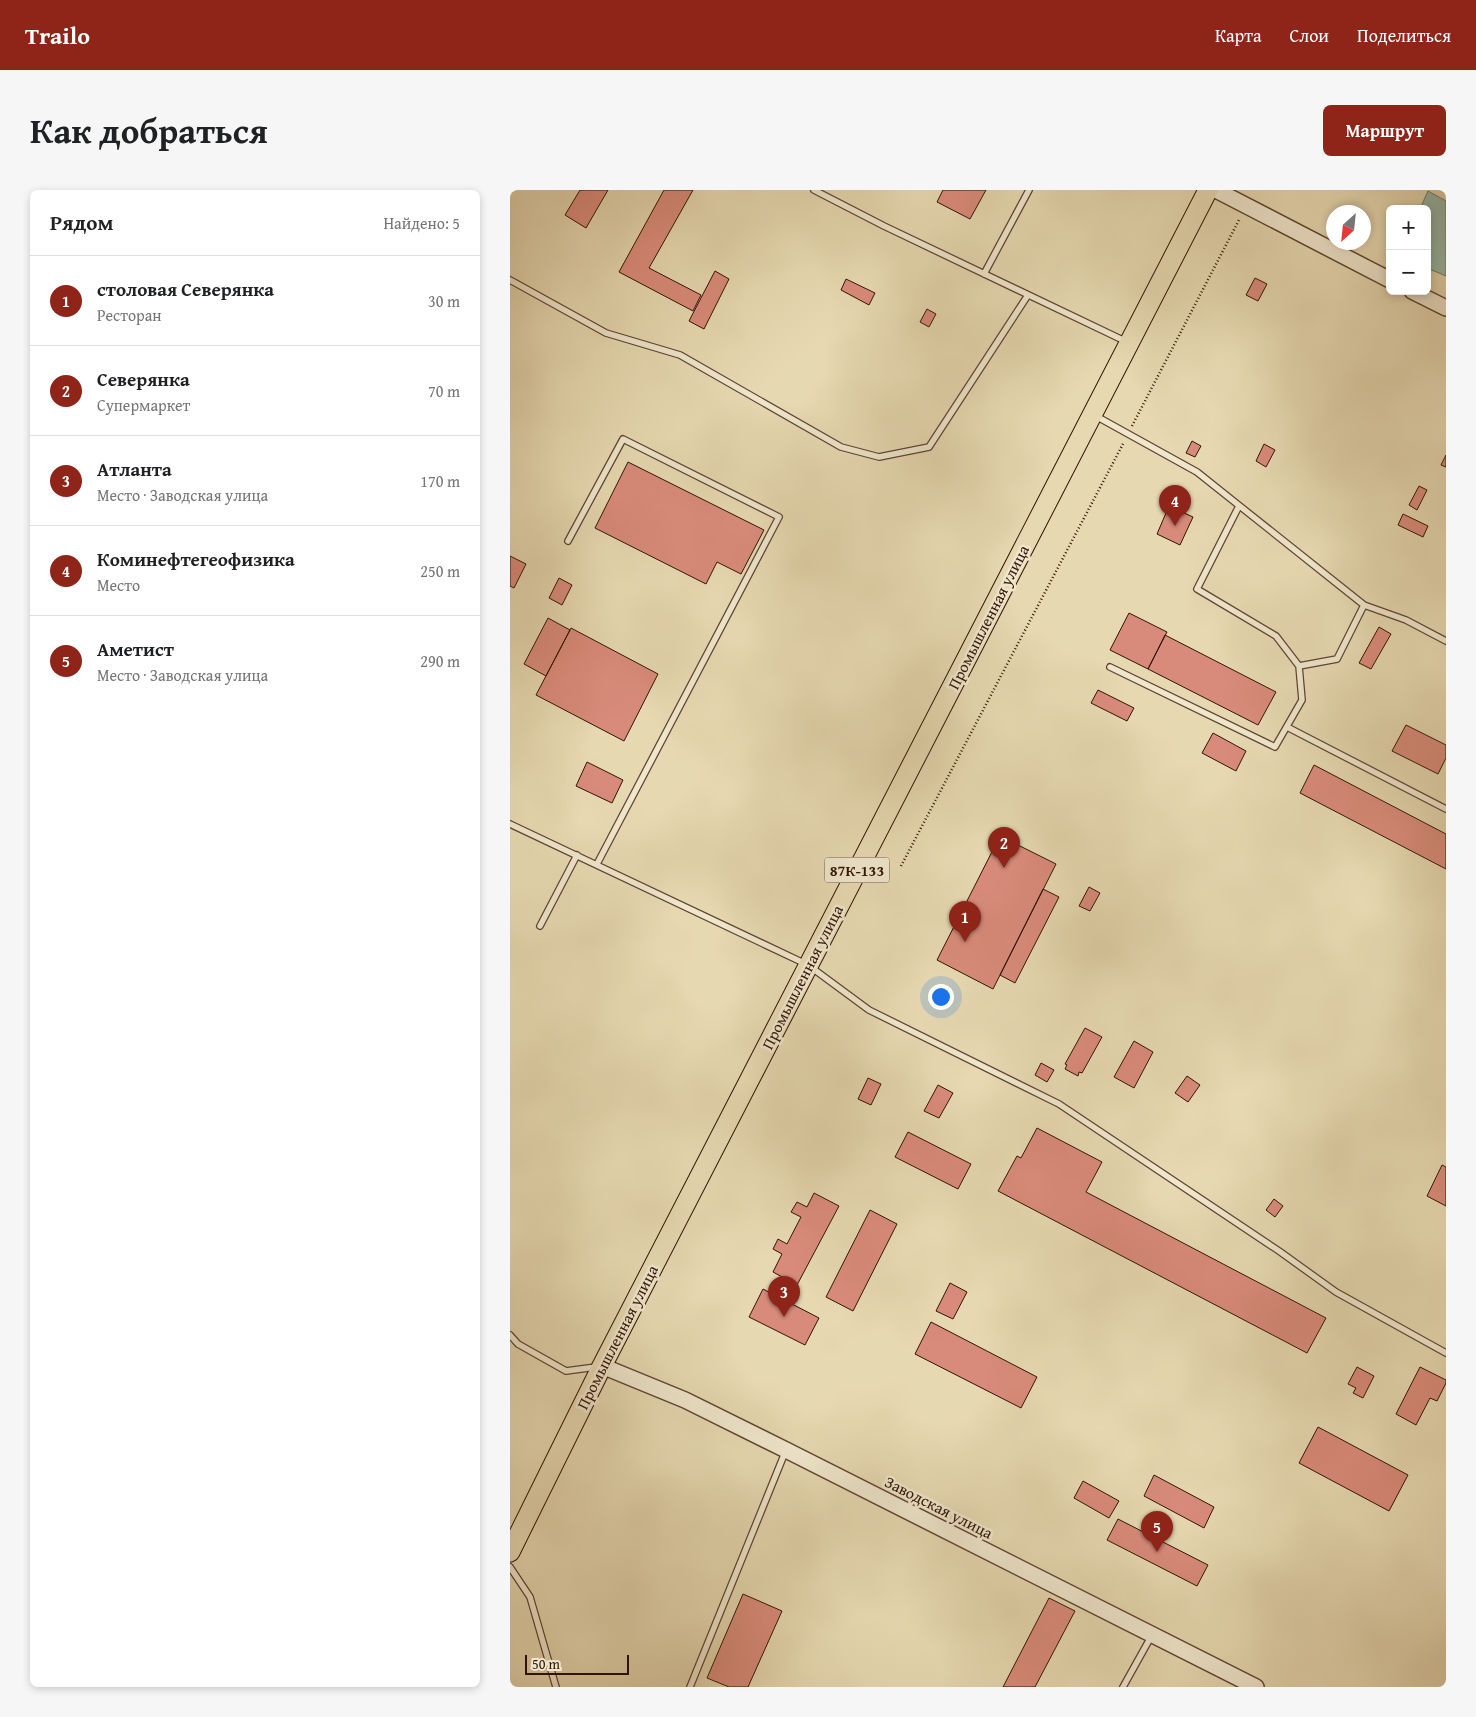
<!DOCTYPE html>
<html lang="ru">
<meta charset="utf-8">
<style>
body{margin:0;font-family:"Gentium Book Plus",serif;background:#f6f6f6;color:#202124}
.controls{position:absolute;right:15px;top:15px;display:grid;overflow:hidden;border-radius:8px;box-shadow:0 2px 8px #0003}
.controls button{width:45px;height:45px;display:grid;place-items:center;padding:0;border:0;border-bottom:1px solid #e0e0e0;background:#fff;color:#202124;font:25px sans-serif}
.compass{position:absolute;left:816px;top:15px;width:45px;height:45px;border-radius:50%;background:#fff;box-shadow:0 2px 8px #0003;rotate:207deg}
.scale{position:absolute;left:15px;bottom:12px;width:104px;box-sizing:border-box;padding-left:5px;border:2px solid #321305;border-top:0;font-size:14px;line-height:18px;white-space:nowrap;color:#321305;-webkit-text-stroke:4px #efe6cc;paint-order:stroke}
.you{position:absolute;left:430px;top:806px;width:18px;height:18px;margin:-12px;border:4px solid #fff;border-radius:50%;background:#1a73e8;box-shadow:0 0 0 8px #1a73e833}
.badge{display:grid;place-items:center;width:32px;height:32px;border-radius:50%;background:#8f2418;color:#fff;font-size:16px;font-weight:700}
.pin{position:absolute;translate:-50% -41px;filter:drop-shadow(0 1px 2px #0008)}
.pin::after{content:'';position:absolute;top:26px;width:18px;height:15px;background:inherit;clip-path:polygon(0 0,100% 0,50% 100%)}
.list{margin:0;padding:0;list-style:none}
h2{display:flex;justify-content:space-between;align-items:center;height:65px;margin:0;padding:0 20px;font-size:21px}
h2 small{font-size:16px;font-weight:400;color:#757577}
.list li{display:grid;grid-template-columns:32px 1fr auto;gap:15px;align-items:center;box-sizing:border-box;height:90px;padding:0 20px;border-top:1px solid #e0e0e0}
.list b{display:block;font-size:19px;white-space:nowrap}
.list p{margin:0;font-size:16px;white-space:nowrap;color:#757577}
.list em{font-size:16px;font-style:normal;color:#757577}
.map{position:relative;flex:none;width:936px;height:1497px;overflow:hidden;border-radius:8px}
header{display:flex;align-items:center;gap:30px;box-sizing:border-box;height:70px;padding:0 25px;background:#8f2418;color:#fff}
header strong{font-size:24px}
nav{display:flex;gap:28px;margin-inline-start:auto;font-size:18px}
.intro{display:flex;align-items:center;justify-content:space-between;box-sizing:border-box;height:120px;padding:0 30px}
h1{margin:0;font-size:35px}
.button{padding:12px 22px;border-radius:8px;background:#8f2418;color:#fff;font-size:18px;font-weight:700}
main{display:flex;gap:30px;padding:0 30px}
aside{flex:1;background:#fff;border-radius:8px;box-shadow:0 2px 8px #0003}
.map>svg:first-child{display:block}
.water{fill:#96baac;stroke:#6e7769}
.building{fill:#d98b7b;stroke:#321305}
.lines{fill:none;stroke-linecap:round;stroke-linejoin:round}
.service-casing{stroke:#5f4430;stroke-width:8}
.tertiary-casing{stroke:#5f4430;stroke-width:18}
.primary-casing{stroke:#321305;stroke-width:21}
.path{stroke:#321305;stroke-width:2.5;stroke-dasharray:1 2.5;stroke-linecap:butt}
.service{stroke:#efe6cc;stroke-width:5.5}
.tertiary{stroke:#efe6cc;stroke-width:15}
.primary{stroke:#e6d8b1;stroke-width:19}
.labels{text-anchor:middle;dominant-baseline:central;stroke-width:5;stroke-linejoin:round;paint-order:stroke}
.shield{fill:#efe6cc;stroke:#6b5241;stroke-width:1}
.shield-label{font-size:15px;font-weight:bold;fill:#321305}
.street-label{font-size:16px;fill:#321305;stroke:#efe6cc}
</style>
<header>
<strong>Trailo</strong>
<nav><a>Карта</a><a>Слои</a><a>Поделиться</a></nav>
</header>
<div class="intro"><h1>Как добраться</h1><a class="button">Маршрут</a></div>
<main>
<aside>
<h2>Рядом<small>Найдено: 5</small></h2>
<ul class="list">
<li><span class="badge">1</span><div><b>столовая Северянка</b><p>Ресторан</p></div><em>30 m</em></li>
<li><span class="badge">2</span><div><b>Северянка</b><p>Супермаркет</p></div><em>70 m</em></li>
<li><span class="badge">3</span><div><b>Атланта</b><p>Место · Заводская улица</p></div><em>170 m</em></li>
<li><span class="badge">4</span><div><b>Коминефтегеофизика</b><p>Место</p></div><em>250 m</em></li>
<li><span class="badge">5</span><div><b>Аметист</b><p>Место · Заводская улица</p></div><em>290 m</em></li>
</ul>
</aside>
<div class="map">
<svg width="936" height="1497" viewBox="0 0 936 1497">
<rect width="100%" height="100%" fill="#e6d8b1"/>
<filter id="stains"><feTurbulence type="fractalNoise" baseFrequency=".004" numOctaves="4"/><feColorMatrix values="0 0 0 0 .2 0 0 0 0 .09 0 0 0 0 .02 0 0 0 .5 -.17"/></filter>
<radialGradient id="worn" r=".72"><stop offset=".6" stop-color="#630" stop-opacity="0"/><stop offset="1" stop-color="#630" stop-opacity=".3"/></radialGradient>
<path class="water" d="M918,1l18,10v75l-19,-8v-59h-7z"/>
<path class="building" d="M70,0h28l-22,38 -21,-13z
M154,0h29l-44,78 52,27 -8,16 -74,-39z
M433,0h43l-16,29 -33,-17z
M205,81l14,8 -25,50 -15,-8z
M745,88l12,6 -9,17 -12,-6z
M336,89l29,14 -6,12 -28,-15z
M417,119l9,5 -7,13 -9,-5z
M682,251l9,5 -6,11 -9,-4z
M754,254l11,6 -9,17 -10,-6z
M936,265v12l-5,-2z
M118,272l136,68 -23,44 -24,-12 -11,22 -111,-56z
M909,296l8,4 -10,20 -8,-5z
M659,316l24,11 -13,28 -23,-11z
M893,324l25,12 -5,11 -25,-12z
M0,366l16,8 -12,24 -4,-2z
M49,388l13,7 -10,20 -13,-7z
M619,423l38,19 -19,37 -38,-19z
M38,428l22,12 -24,46 -22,-12z
M869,437l12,7 -20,35 -12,-6z
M61,438l87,46 -34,67 -88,-46z
M655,445l111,57 -18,33 -110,-56z
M588,500l36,18 -7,13 -36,-18z
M896,535l40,20v13l-8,16 -46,-23z
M703,543l33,18 -10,20 -34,-18z
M77,572l36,18 -11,23 -36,-17z
M804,575l132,69v35l-146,-76z
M490,646l56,28 -63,125 -56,-29z
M579,697l11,6 -10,18 -11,-5z
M533,699l16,8 -44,86 -15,-8z
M575,838l17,9 -20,36 -3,-1 -1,4 -13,-7 2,-4 -2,-1z
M624,851l19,11 -19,36 -20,-11z
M531,873l13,7 -7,12 -12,-7z
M677,886l13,9 -12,17 -13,-9z
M358,888l13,6 -10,21 -13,-6z
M428,895l15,8 -14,25 -15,-7z
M527,938l65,34 -16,30 240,126 -19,35 -309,-162 19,-35 4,2z
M398,942l63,32 -13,25 -63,-32z
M932,975l4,2v39l-19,-10z
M304,1003l25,13 -42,79 -24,-13 9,-18 -9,-5 5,-10 9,5 14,-27 -10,-5 6,-10 10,5z
M764,1009l9,7 -8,11 -9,-7z
M360,1020l27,14 -44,87 -27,-14z
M440,1093l17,9 -14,27 -17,-8z
M253,1099l56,29 -14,27 -56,-28z
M421,1132l106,55 -16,31 -106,-54z
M847,1177l17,9 -11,22 -10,-5 3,-5 -8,-4z
M910,1177l26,13v3l-9,18 -7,-3 -14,27 -20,-11z
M808,1237l90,48 -19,36 -90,-48z
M644,1285l60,32 -10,21 -60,-32z
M573,1291l36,20 -10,17 -35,-20z
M608,1329l90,46 -11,21 -90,-46z
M233,1404l39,17 -34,76h-19l-22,-9z
M539,1408l26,13 -40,76h-32z"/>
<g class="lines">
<defs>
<path id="service" d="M304,0l70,36 243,116
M474,84l45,-84
M0,90l96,53 74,22 161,92 38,10 50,-10 99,-152
M584,225l103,57 167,133 42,15 40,21
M58,351l55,-102 156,78 -182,347
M789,476l38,-7 27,-54
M600,477l165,80 27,-47 -3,-34 -23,-30 -79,-47 42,-83
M777,537l159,82
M0,634l298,141 61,45 190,94 220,147 57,41 110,61
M30,736l37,-71
M0,1145l8,9 48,27 30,-4
M0,1377l20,30 26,90
M180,1497l96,-237
M613,1497l29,-52"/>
<path id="tertiary" d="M706,0l174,90
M902,101l34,17
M92,1176l83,34 101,50 470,237"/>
<path id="primary" d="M0,1362l92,-186 606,-1176"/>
</defs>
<use href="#service" class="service-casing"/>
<use href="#tertiary" class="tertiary-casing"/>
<use href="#primary" class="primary-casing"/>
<path class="path" d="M622,236l108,-208
M391,676l223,-424"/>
<use href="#service" class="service"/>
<use href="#tertiary" class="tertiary"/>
<use href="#primary" class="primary"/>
</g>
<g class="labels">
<rect class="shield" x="314.5" y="667.5" width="65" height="25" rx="4"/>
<g class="shield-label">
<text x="347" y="680">87К-133</text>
</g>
<g class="street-label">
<text transform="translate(478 427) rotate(-63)">Промышленная улица</text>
<text transform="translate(292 787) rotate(-63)">Промышленная улица</text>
<text transform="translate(107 1147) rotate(-63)">Промышленная улица</text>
<text transform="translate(429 1317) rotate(27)">Заводская улица</text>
</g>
</g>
<rect width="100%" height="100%" filter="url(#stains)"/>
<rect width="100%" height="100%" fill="url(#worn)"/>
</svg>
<div class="controls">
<button>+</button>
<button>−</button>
</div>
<svg class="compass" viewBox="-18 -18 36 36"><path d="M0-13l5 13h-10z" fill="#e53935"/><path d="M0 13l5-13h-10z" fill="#757577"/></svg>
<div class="scale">50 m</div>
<div class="you"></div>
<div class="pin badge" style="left:455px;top:752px">1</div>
<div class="pin badge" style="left:494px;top:678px">2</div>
<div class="pin badge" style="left:274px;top:1127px">3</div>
<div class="pin badge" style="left:665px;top:336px">4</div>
<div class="pin badge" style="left:647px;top:1362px">5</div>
</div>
</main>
